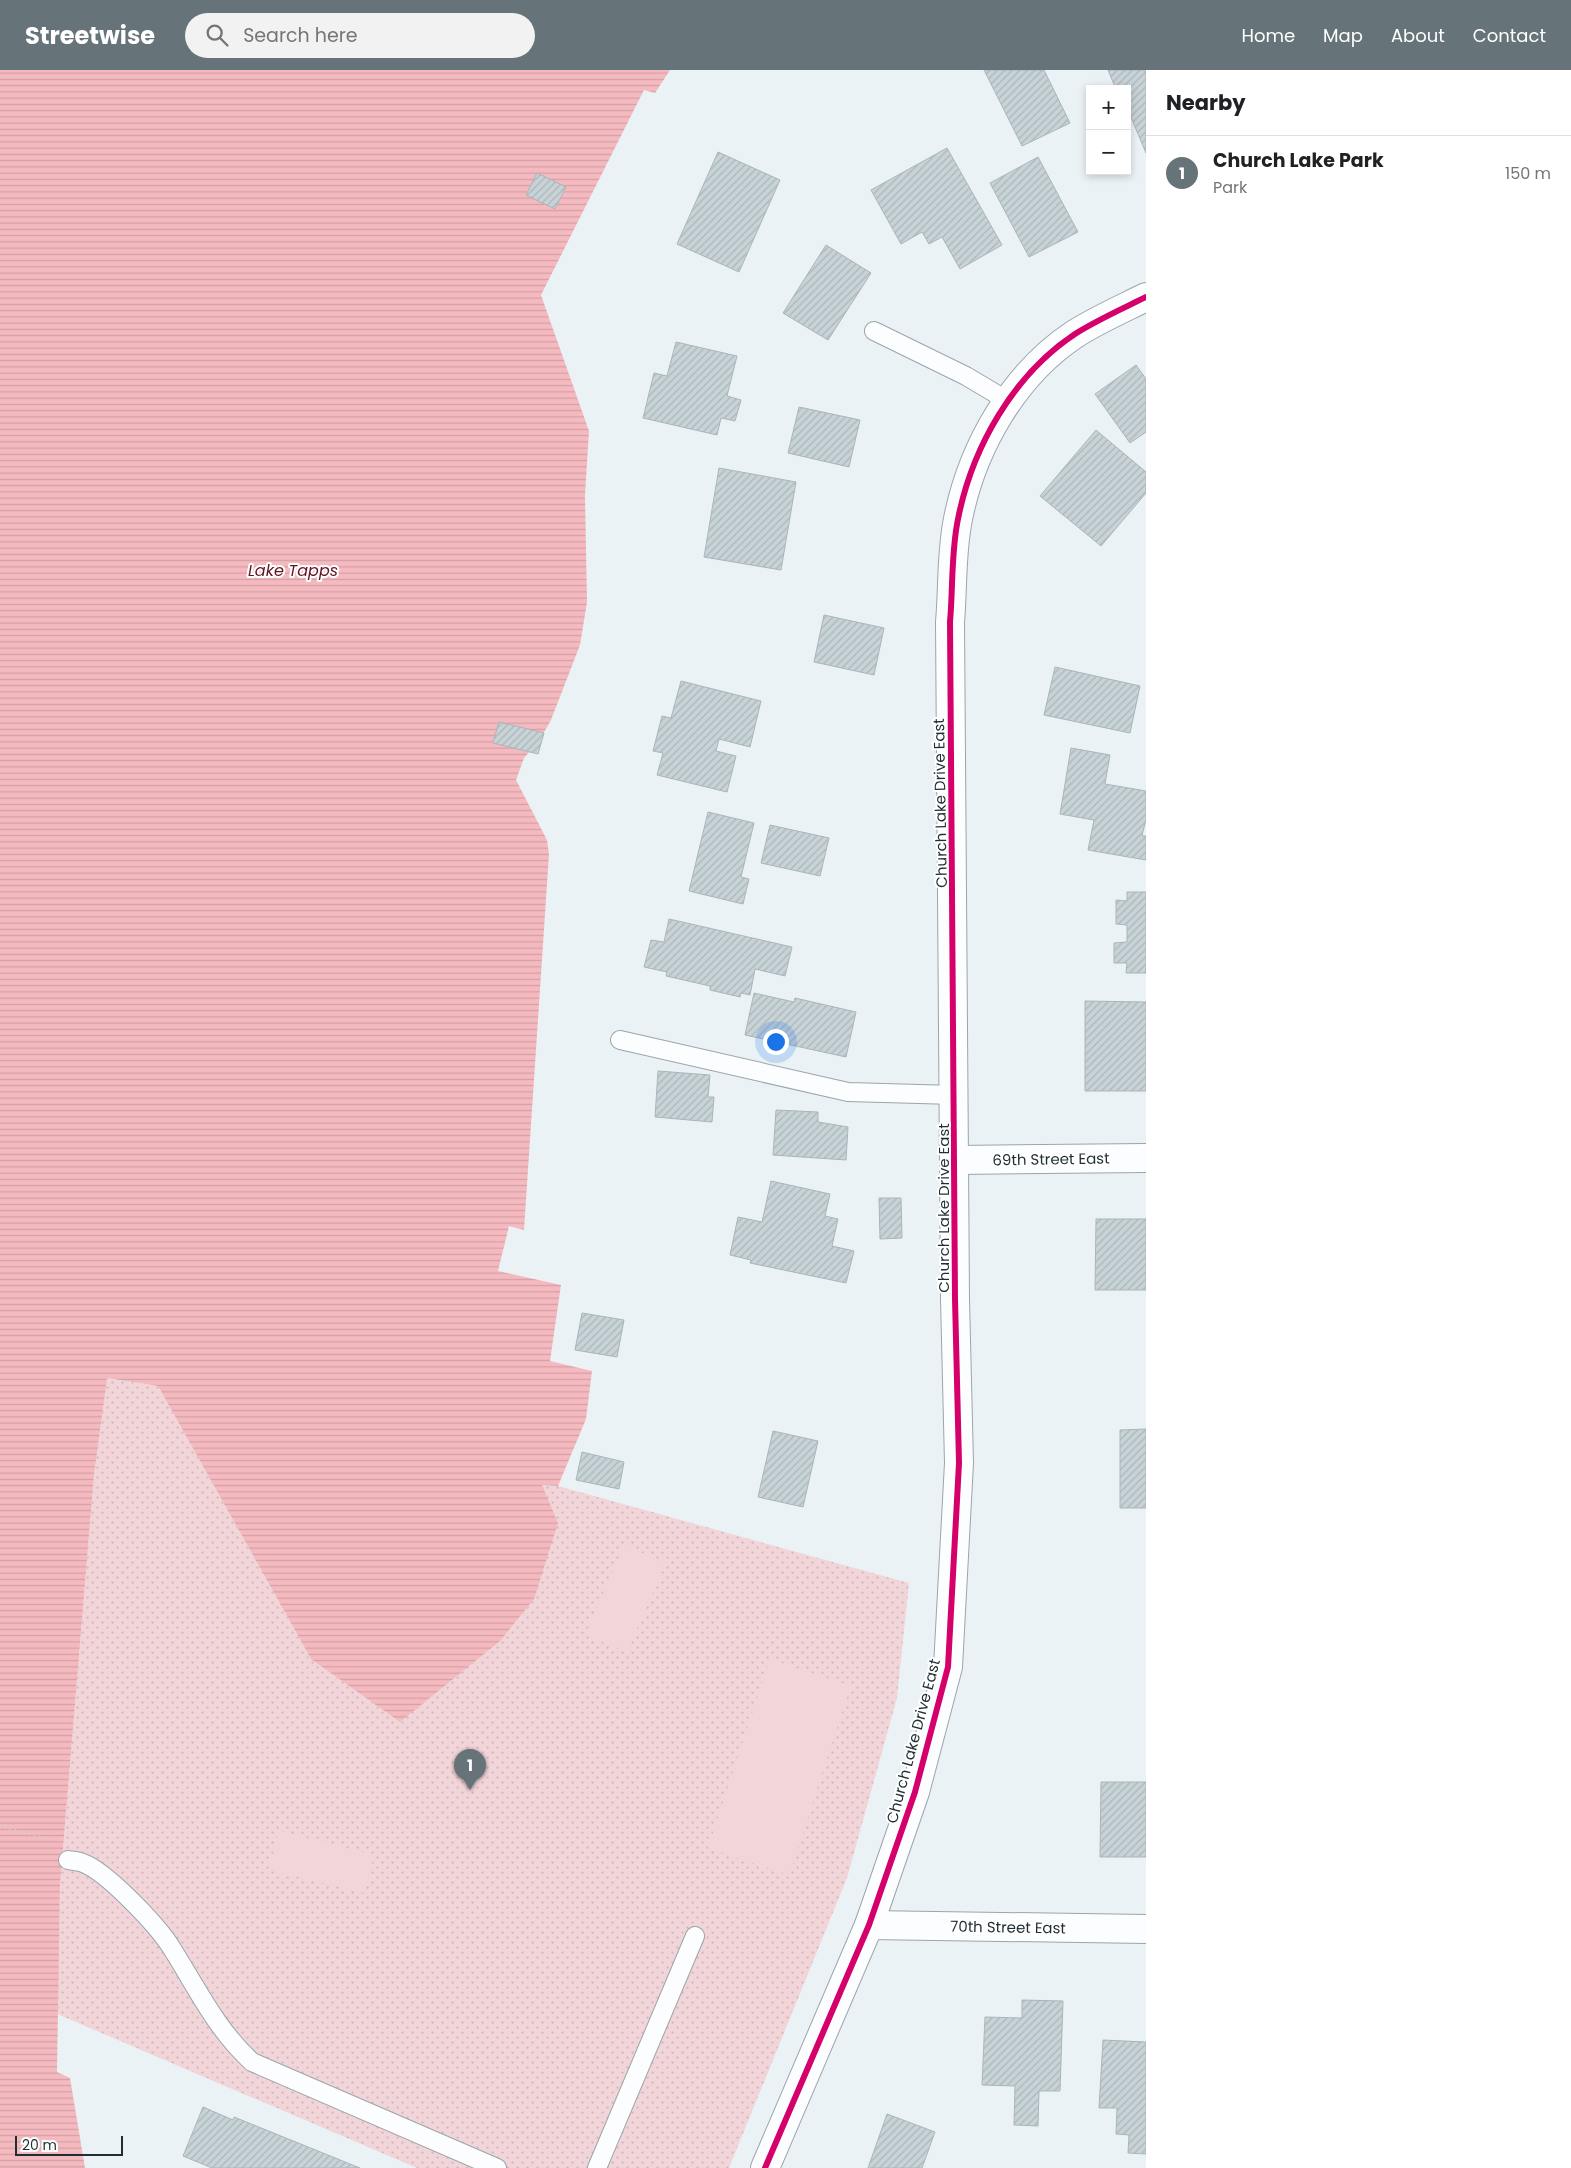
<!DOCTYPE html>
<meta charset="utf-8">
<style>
body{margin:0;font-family:Poppins,sans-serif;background:#f2f2f2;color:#202124}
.controls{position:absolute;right:15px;top:15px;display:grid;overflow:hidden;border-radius:0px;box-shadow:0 2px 8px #0003}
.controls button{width:45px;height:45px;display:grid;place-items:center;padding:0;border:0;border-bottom:1px solid #e0e0e0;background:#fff;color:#202124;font:25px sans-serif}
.scale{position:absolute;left:15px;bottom:12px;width:108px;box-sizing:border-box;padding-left:5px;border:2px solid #1f2e34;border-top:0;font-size:14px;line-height:18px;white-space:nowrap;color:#1f2e34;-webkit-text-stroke:4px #fff;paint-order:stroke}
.you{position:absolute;left:775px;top:971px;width:18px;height:18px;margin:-12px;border:4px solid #fff;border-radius:50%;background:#1a73e8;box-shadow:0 0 0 8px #1a73e833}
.badge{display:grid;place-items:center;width:32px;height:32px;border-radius:50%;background:#667378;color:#fff;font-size:16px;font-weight:700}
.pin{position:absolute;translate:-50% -41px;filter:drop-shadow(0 1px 2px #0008)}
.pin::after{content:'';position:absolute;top:26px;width:18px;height:15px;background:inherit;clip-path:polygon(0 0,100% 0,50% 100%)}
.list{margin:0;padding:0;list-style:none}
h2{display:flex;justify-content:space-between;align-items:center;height:65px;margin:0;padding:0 20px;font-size:21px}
h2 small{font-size:16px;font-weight:400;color:#757577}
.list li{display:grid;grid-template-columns:32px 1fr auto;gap:15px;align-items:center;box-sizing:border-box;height:75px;padding:0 20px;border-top:1px solid #e0e0e0}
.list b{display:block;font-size:19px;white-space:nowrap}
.list p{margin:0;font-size:16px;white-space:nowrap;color:#757577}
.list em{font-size:16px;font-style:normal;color:#757577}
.icon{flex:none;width:28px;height:28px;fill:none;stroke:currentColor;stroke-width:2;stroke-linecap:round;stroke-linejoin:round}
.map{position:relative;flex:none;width:1146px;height:2098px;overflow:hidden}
header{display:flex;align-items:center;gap:30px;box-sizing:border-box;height:70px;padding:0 25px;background:#667378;color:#fff}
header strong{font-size:24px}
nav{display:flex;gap:28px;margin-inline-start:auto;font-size:18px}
.search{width:350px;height:45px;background:#f2f2f2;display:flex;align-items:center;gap:12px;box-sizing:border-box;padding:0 18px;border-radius:28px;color:#757577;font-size:19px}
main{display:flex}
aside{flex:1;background:#fff}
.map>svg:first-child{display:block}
.grass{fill:url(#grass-dots)}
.pitch{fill:#f2d5d9}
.water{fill:url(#water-rules)}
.building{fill:url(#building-hatch);stroke:#aab5ba}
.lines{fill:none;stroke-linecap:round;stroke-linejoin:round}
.lane-casing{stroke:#9ba5aa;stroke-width:20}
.street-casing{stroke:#9ba5aa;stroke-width:30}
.secondary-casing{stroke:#9ba5aa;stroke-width:30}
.path{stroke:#ced2d3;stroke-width:3;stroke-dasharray:1 4;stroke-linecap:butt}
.lane{stroke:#fcfdfe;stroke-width:18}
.street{stroke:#fcfdfe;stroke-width:28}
.secondary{stroke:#fcfdfe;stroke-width:28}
.cycleway-casing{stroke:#fff;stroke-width:9}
.cycleway{stroke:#d6006c;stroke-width:6}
.labels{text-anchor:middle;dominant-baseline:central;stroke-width:4;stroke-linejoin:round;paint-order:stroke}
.street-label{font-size:15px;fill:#1f2e34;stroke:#fff}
.water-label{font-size:16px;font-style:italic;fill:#601422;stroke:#fff}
</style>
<header>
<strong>Streetwise</strong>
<div class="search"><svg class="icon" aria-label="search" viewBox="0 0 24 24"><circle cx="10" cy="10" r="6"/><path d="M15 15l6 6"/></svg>Search here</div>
<nav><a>Home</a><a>Map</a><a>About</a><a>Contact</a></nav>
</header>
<main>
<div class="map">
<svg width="1146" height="2098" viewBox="0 0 1146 2098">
<defs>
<pattern id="grass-dots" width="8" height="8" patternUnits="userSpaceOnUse" patternTransform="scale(1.25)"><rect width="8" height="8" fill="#f2d5d9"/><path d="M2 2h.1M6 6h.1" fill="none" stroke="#cfb7bb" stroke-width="1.8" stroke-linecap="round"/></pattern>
<pattern id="water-rules" width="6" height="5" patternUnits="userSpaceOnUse" patternTransform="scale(1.25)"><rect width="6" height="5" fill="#f5babf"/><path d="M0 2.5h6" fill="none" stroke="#d2a0a5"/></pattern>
<pattern id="building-hatch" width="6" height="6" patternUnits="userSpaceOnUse" patternTransform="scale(1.25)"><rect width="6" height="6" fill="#c8d3d8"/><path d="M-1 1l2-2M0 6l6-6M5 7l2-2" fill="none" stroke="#abb5ba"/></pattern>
</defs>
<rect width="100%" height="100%" fill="#eaf2f6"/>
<path class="grass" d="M106,1308l52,8 153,273 231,-174 16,1 351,97 -12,115 -50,180 -118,290h-312l-360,-154 3,-129 34,-410z"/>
<path class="pitch" d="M624,1475l42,18 -39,89 -42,-17z
M770,1589l81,27 -62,189 -81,-27z
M279,1761l95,24 -9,38 -96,-23z"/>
<path class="water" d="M0,0h670l-15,23 -11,-3 -103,205 48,136 -4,64 2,107 -7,43 -29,75 -12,21 -15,17 -8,22 31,60 2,14 -25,376 -15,-4 -11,45 63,14 -11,76 42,10 -6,48 -28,67 -16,-1 16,38 -24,76 -34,42 -100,81 -89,-63 -153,-273 -51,-8 -13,97 -34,410 -3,187 13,6 15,90h-85z"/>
<path class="building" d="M984,0h60l26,53 -48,23z
M1108,0h38v83l-19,-45v-19l-12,-2z
M947,78l55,97 -42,24 -18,-32 -13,7 -7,-12 -21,12 -30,-54z
M718,82l62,28 -41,92 -62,-28z
M1038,87l40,75 -49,25 -39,-74z
M537,103l29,14 -11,22 -29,-14z
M826,175l45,28 -43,67 -45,-27z
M676,272l61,14 -10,40 14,4 -6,21 -14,-3 -4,17 -74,-17 11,-45 13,3z
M1136,295l10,14v53l-16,11 -35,-49z
M799,337l61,13 -11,47 -61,-14z
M1096,360l50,42v21l-45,53 -61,-50z
M719,398l77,14 -15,88 -77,-13z
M824,545l60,13 -10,47 -60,-13z
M1055,597l85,19 -10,47 -86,-18z
M681,611l80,20 -11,46 -31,-8 -3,12 20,5 -9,36 -70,-17 6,-22 -10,-2 9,-35 9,2z
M499,652l45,11 -6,21 -45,-11z
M1071,678l39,7 -5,29 41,7v28l-4,17h4v24l-58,-10 6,-30 -34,-6z
M708,742l46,11 -13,54 8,2 -6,25 -54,-13z
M770,755l59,13 -9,38 -59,-13z
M1127,822h19v81h-20l1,-10h-13v-20l13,-1v-17l-11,-1v-24l11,1z
M669,849l123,28 -7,29 -30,-7 -5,26 -9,-2 -1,4 -30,-7v-4l-44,-10 1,-4 -23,-5 7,-27 13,2z
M754,923l40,9 1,-4 61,14 -10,45 -101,-22z
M1085,931l61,1v89h-61z
M658,1001l52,4 -2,22h6l-2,25 -57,-5z
M776,1040l42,2v10l30,5 -2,33 -73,-5z
M771,1111l59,13 -5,22 13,3 -6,27 22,5 -8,32 -96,-20 1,-3 -21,-5 8,-38 24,5z
M879,1128h22l1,40 -22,1z
M1096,1149h50v71h-51z
M582,1243l42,7 -7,37 -42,-7z
M1146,1359v79h-26v-78z
M773,1361l45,10 -15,66 -45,-10z
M582,1382l42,10 -5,27 -43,-9z
M1101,1712h45v75h-46z
M1022,1930l41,1 -3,90h-21l-1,35 -24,-1 1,-39 -33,-1 3,-68 37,1z
M1103,1970l43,2v112l-18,-1 1,-18 -13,-1 1,-26h-18z
M203,2037l30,13 1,-3 126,51h-148l-29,-12z
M887,2044l48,18 -13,36h-54z"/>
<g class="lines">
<defs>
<path id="lane" d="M874,261l92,45 42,25
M620,970l228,52 107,3
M68,1790c5,1 10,1 15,3 24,9 74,62 88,84 26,41 45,82 81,115l245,106
M597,2098l98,-232"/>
<path id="street" d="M956,1090l190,-2
M869,1855l277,4"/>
<path id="secondary" d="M765,2098l104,-243 46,-133 33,-125 11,-204 -4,-164 -5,-677c3,-33 1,-70 8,-103 14,-71 55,-144 117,-185 22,-14 47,-25 71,-37"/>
</defs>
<use href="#lane" class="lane-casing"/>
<use href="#street" class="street-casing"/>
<use href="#secondary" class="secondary-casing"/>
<path class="path" d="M0,1756l50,14"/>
<use href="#lane" class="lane"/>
<use href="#street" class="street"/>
<use href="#secondary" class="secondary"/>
<defs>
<path id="cycleway" d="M765,2098l104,-243 46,-133 33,-125 11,-204 -4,-164 -5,-677c3,-33 1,-70 8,-103 14,-71 55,-144 117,-185 22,-14 47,-25 71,-37"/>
</defs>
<use href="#cycleway" class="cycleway-casing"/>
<use href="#cycleway" class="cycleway"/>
</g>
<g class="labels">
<g class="street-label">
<text transform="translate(940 733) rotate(-91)">Church Lake Drive East</text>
<text transform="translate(1051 1089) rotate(-1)">69th Street East</text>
<text transform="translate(943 1138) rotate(-90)">Church Lake Drive East</text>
<text transform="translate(913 1671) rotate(-75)">Church Lake Drive East</text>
<text transform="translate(1008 1857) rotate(1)">70th Street East</text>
</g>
<g class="water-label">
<text x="293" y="500">Lake Tapps</text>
</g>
</g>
</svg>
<div class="controls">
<button>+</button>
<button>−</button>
</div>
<div class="scale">20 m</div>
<div class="you"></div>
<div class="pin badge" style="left:470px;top:1720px">1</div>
</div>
<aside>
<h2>Nearby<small></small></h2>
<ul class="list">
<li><span class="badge">1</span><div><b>Church Lake Park</b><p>Park</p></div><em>150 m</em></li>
</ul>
</aside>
</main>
